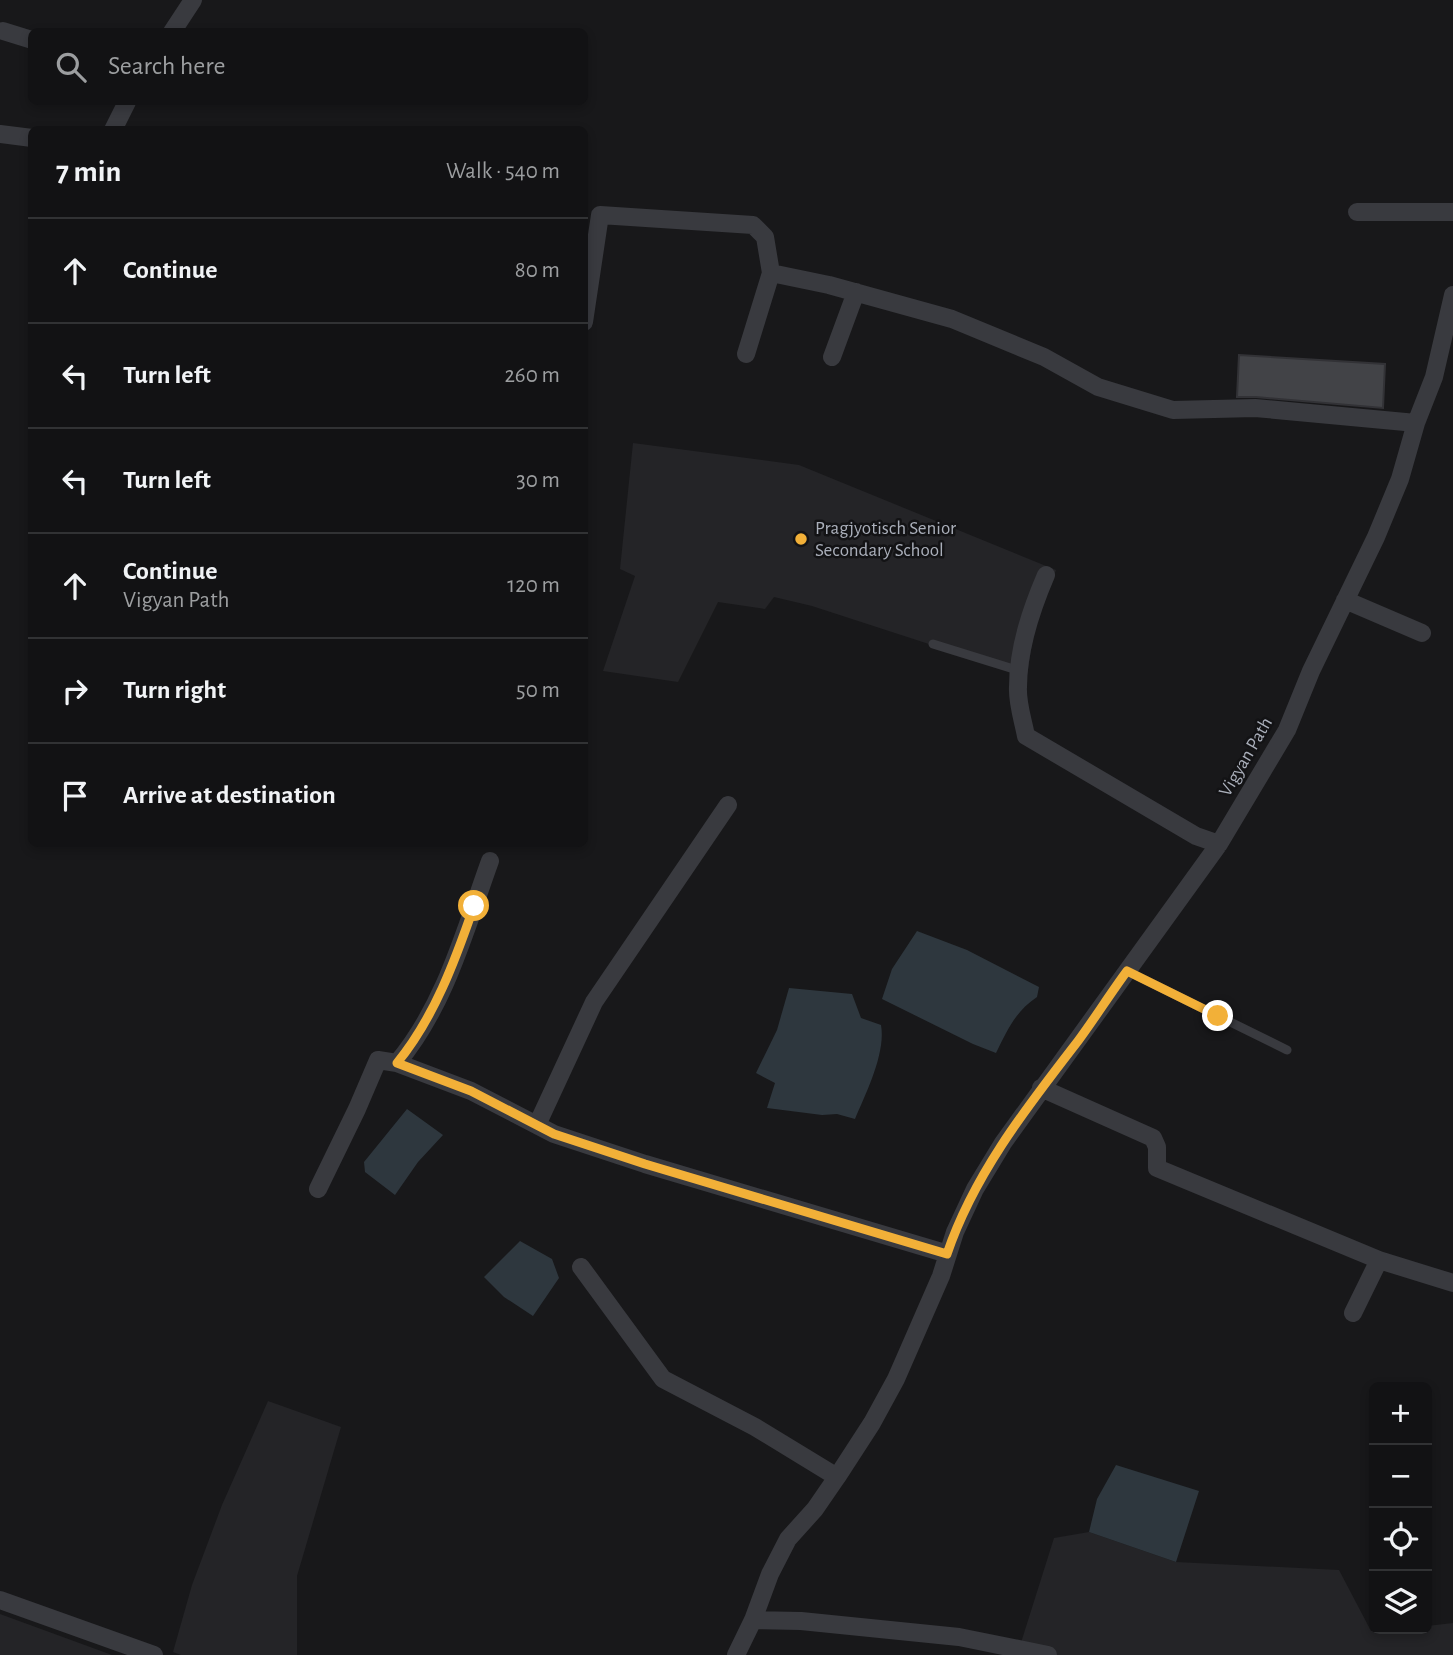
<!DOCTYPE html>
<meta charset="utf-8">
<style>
body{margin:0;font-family:"Alegreya Sans",sans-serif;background:#1f2022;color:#f1f3f6}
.controls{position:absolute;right:21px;bottom:21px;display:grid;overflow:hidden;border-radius:10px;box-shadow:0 4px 10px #0003}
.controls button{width:63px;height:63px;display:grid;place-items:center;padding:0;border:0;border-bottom:2px solid #313234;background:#121214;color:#f1f3f6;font:35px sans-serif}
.stop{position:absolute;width:21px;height:21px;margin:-16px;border:5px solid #f2b038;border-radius:50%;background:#fff}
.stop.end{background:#f2b038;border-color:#fff;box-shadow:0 2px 7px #0008}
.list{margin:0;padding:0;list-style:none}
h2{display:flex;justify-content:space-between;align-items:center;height:91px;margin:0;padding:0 28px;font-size:30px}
h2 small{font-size:23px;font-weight:400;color:#9c9ea0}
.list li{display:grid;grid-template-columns:46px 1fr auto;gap:21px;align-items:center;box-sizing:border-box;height:105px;padding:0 28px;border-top:2px solid #313234}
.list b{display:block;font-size:26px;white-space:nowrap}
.list p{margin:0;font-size:23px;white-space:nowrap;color:#9c9ea0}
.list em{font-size:23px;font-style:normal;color:#9c9ea0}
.icon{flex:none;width:38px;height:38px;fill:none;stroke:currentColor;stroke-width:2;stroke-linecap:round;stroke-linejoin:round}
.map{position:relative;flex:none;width:1453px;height:1655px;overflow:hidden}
.search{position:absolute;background:#121214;box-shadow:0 4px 10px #0003;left:28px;top:28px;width:560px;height:77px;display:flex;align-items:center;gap:18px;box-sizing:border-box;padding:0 24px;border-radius:10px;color:#9c9ea0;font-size:26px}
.panel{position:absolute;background:#121214;box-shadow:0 4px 10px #0003;left:28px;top:126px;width:560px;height:721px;border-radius:10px}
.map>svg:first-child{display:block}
.built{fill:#242427}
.water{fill:#2e373e}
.building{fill:#424347;stroke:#323236;stroke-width:2}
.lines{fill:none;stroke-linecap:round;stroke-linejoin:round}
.lane{stroke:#393a3f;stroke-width:9}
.street{stroke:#393a3f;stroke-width:18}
.route{stroke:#f2b038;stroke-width:9}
.poi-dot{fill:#f2b038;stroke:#131315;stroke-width:2.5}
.labels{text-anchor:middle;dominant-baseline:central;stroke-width:5;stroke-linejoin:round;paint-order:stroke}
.poi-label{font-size:19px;fill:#aaafba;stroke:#131315;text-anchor:start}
.street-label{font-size:19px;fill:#aaafba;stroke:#131315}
</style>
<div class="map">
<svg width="1453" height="1655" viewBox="0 0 1453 1655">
<rect width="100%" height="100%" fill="#18181a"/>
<path class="built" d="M633,443l166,22 257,105 -21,54 -8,52 -215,-70 -38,-9 -9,12 -47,-7 -40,80 -75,-11 32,-95 -15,-7z
M268,1401l73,26 -44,149v79h-116l-8,-3 19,-67 30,-80z
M1089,1532l87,30 163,8 32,61 56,-2v-3l26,-3v32h-405l-29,-6 35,-111z
M0,1614l112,41h-112z"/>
<path class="water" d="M917,931l50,19 72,37 -2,10c-22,15 -29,32 -41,56l-23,-9 -91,-45 10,-30z
M789,988l63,6 9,24 20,7c5,28 -15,68 -26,94l-18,-5 -15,1 -55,-7 8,-25 -19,-10 21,-43z
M407,1109l36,26 -25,27 -23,33 -30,-23 -1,-10z
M520,1241l32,18 7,19 -26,38 -29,-19 -20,-20z
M1116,1465l83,26 -23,71 -87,-30 8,-33z"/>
<path class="building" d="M1239,355l146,9 -2,44 -127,-11h-19z"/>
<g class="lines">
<path class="lane" d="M933,644l87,27
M1127,971l160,79"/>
<path class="street" d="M3,31l29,9
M172,32l21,-32
M113,130l14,-28
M0,134l32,4
M1357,212h96
M771,273l58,12 123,34 92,38 54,30 75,23 82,-2 161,15
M584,322l16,-107 153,10 12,12 6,36 -25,81
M832,357l24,-65
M1046,575c-15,35 -28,73 -28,112 -1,16 5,33 8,49l170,100 23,8
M1345,600l77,33
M397,1063c48,-57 68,-133 93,-202
M1041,1088l112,50 4,9v21l222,92 74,23
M537,1125l57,-123 134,-197
M318,1189l39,-80 21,-49 19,3 74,28 83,43 91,30 303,90
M581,1267l82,112 92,48 82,50
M1353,1313l26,-53
M0,1600l154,55
M753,1620l48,1 158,16 89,18
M736,1655l17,-35 17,-46 18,-35 27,-30 22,-32 35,-54 24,-44 45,-103 14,-44 20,-43 28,-46 216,-299 68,-114 24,-59 65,-134 24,-58 16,-56 18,-46 19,-82"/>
</g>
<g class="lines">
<path class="route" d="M474,906c-19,55 -40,112 -77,157l74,28 83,43 91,30 302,90c27,-80 80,-147 131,-213 17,-23 32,-47 49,-70l91,45"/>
</g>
<circle class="poi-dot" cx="801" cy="539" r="7"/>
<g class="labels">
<g class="poi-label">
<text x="815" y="528">Pragjyotisch Senior<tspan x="815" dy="22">Secondary School</tspan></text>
</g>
<g class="street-label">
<text transform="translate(1246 757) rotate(-60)">Vigyan Path</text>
</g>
</g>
</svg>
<div class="controls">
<button>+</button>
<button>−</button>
<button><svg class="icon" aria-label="locate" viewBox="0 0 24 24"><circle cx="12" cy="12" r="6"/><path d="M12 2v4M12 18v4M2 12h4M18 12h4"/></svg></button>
<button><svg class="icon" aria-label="layers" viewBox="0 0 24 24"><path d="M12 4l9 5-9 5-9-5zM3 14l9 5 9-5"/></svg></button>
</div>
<div class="stop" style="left:474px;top:906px"></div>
<div class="stop end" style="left:1218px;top:1016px"></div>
<div class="search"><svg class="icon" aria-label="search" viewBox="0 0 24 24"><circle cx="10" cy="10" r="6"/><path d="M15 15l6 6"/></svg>Search here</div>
<section class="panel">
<h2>7 min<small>Walk · 540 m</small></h2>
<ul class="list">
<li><svg class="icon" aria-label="ahead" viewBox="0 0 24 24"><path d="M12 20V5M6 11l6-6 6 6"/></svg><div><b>Continue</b></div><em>80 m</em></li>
<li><svg class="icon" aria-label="left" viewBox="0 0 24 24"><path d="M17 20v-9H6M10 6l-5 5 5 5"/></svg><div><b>Turn left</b></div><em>260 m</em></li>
<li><svg class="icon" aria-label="left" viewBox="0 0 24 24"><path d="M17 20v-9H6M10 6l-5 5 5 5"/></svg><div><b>Turn left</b></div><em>30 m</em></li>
<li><svg class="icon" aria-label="ahead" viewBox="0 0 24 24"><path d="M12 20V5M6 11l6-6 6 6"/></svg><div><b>Continue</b><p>Vigyan Path</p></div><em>120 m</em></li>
<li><svg class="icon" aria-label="right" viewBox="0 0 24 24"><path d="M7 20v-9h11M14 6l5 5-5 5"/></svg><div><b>Turn right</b></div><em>50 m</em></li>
<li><svg class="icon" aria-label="arrive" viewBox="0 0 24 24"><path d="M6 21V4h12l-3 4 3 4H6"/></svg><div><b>Arrive at destination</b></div></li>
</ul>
</section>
</div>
